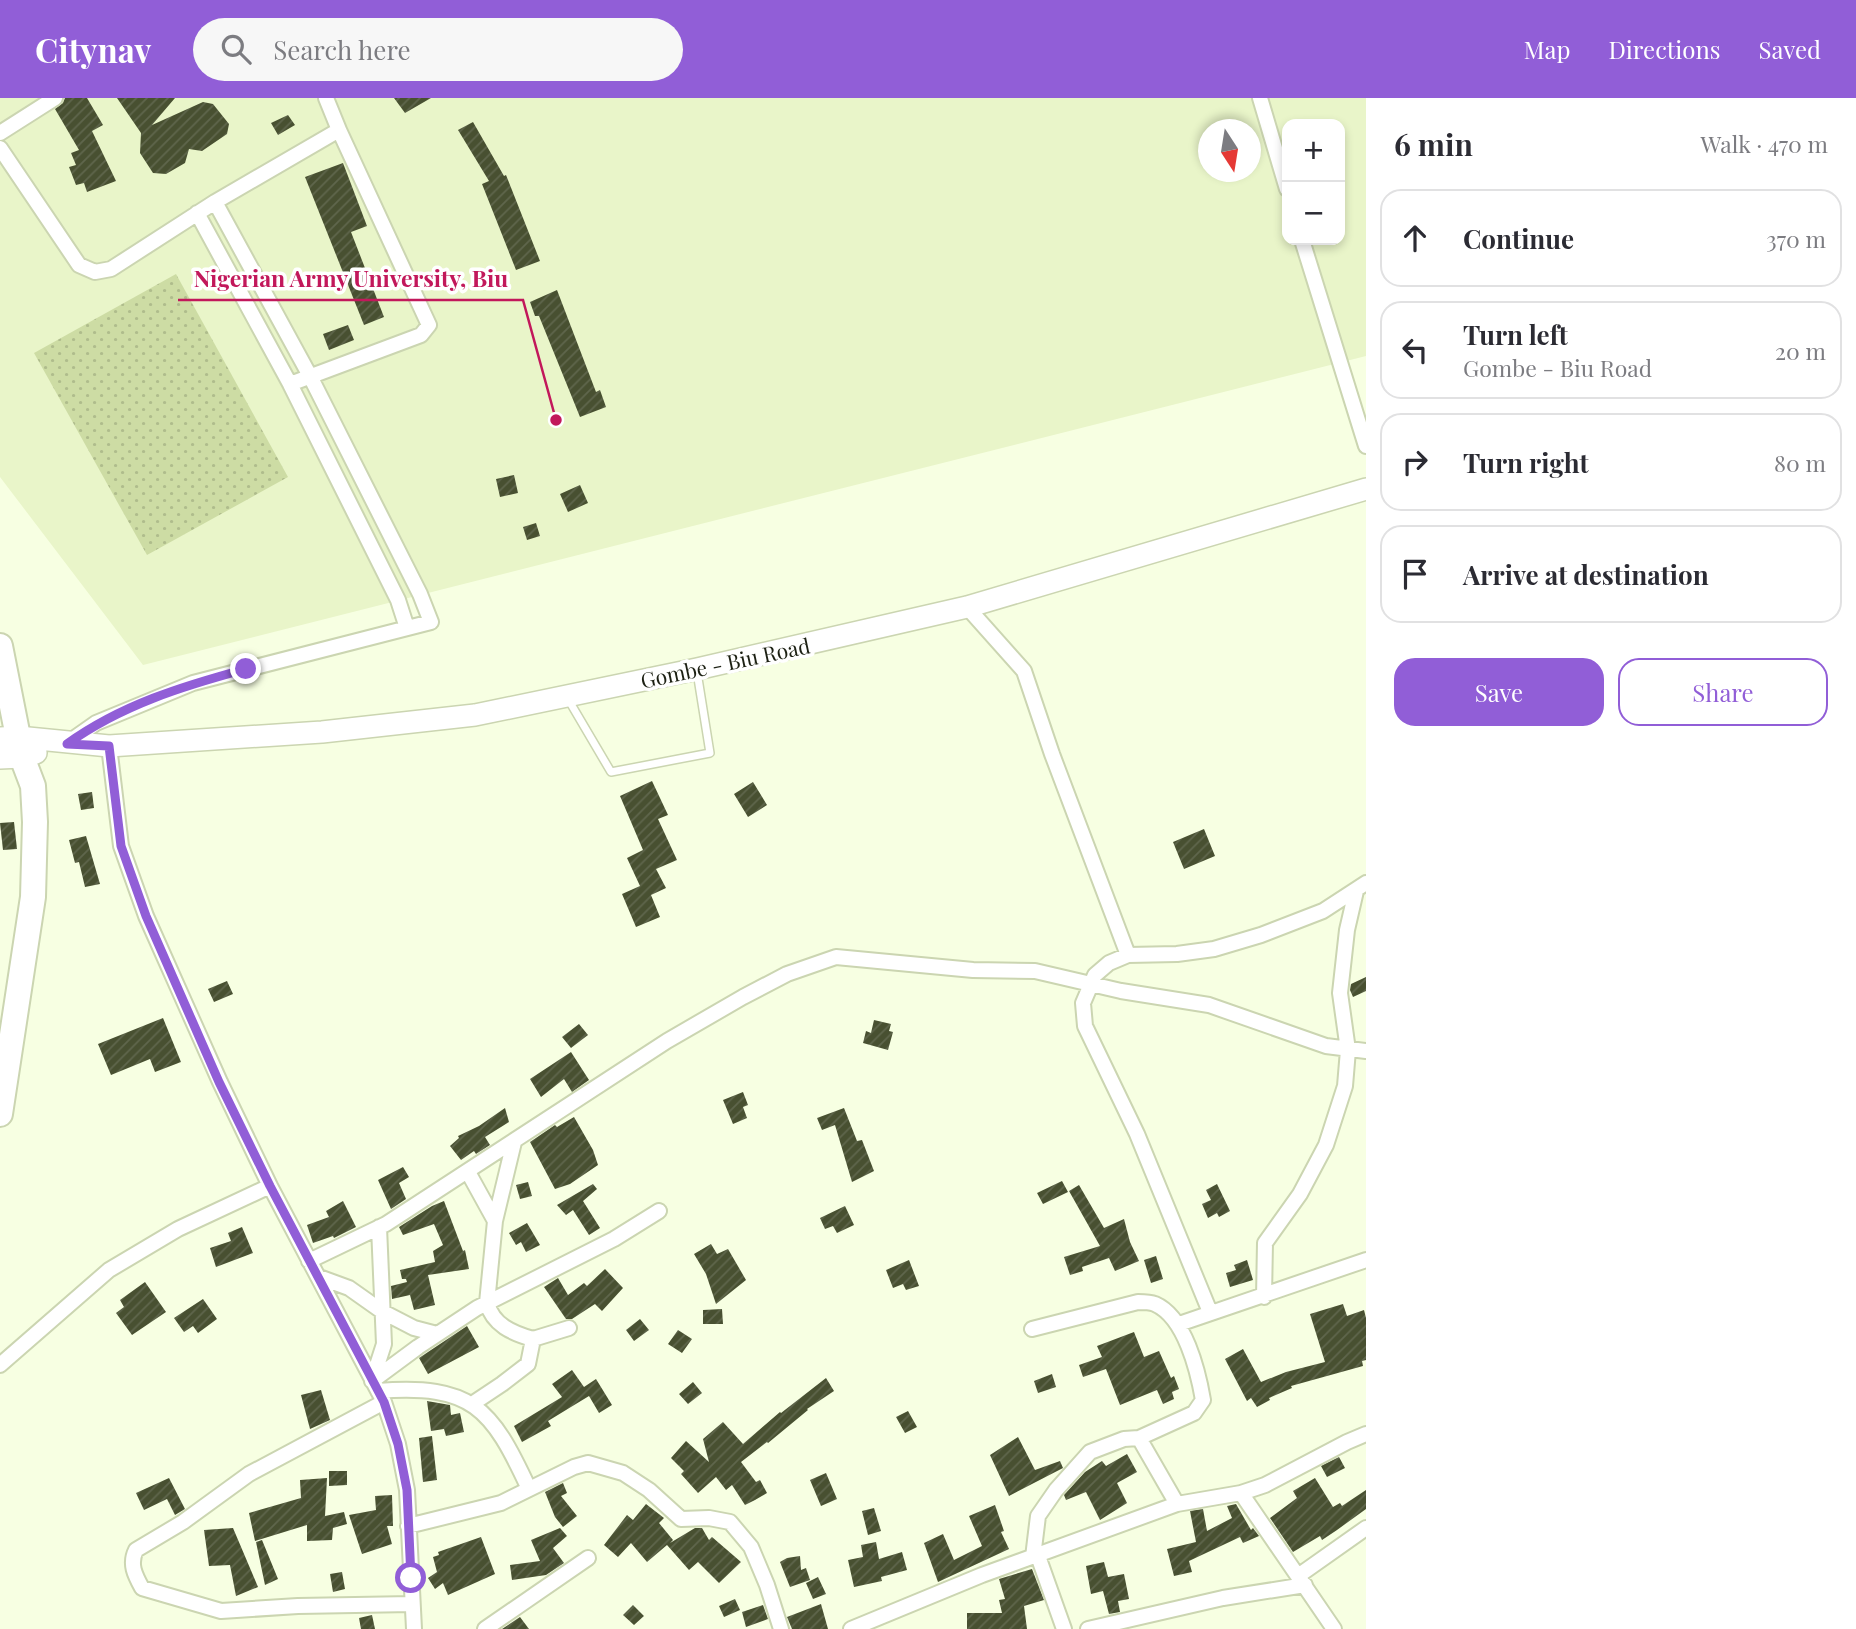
<!DOCTYPE html>
<meta charset="utf-8">
<style>
body{margin:0;font-family:"Playfair Display",serif;background:#f7f7f7;color:#2b2b33}
.controls{position:absolute;right:21px;top:21px;display:grid;overflow:hidden;border-radius:14px;box-shadow:0 4px 10px #0003}
.controls button{width:63px;height:63px;display:grid;place-items:center;padding:0;border:0;border-bottom:2px solid #e1e1e2;background:#fff;color:#2b2b33;font:35px sans-serif}
.compass{position:absolute;left:1198px;top:21px;width:63px;height:63px;border-radius:50%;background:#fff;box-shadow:0 4px 10px #0003;rotate:168deg}
.stop{position:absolute;width:21px;height:21px;margin:-16px;border:5px solid #915ed7;border-radius:50%;background:#fff}
.stop.end{background:#915ed7;border-color:#fff;box-shadow:0 2px 7px #0008}
.list{margin:0;padding:0;list-style:none}
h2{display:flex;justify-content:space-between;align-items:center;height:91px;margin:0;padding:0 28px;font-size:30px}
h2 small{font-size:23px;font-weight:400;color:#7c7c81}
.list li{display:grid;grid-template-columns:46px 1fr auto;gap:21px;align-items:center;box-sizing:border-box;height:98px;margin:0 14px 14px;padding:0 14px;border:2px solid #e1e1e2;border-radius:21px}
.list b{display:block;font-size:26px;white-space:nowrap}
.list p{margin:0;font-size:23px;white-space:nowrap;color:#7c7c81}
.list em{font-size:23px;font-style:normal;color:#7c7c81}
.actions{display:flex;gap:14px;padding:21px 28px}
.actions a{flex:1;padding:16px 0;border:2px solid #915ed7;border-radius:21px;text-align:center;font-size:24px;color:#915ed7}
.actions .main{background:#915ed7;color:#fff}
.icon{flex:none;width:38px;height:38px;fill:none;stroke:currentColor;stroke-width:2;stroke-linecap:round;stroke-linejoin:round}
.map{position:relative;flex:none;width:1366px;height:1531px;overflow:hidden}
header{display:flex;align-items:center;gap:42px;box-sizing:border-box;height:98px;padding:0 35px;background:#915ed7;color:#fff}
header strong{font-size:33px}
nav{display:flex;gap:38px;margin-inline-start:auto;font-size:24px}
.search{width:490px;height:63px;background:#f7f7f7;display:flex;align-items:center;gap:18px;box-sizing:border-box;padding:0 24px;border-radius:38px;color:#7c7c81;font-size:26px}
main{display:flex}
aside{flex:1;background:#fff}
.map>svg:first-child{display:block}
.built{fill:#e9f5c9;fill-rule:evenodd}
.grass{fill:url(#grass-dots)}
.building{fill:url(#building-hatch)}
.lines{fill:none;stroke-linecap:round;stroke-linejoin:round}
.lane-casing{stroke:#cbd5b1;stroke-width:10}
.street-casing{stroke:#cbd5b1;stroke-width:18}
.primary-casing{stroke:#cbd5b1;stroke-width:24}
.highway-casing{stroke:#cbd5b1;stroke-width:28}
.lane{stroke:#fff;stroke-width:7}
.street{stroke:#fff;stroke-width:14}
.primary{stroke:#fff;stroke-width:21}
.highway{stroke:#fff;stroke-width:24}
.route{stroke:#915ed7;stroke-width:9}
.labels{text-anchor:middle;dominant-baseline:central;stroke-width:7;stroke-linejoin:round;paint-order:stroke}
.street-label{font-size:21px;fill:#1c2013;stroke:#fff}
.leader{fill:none;stroke:#c2185b;stroke-width:2.5}
.callout-dot{fill:#c2185b;stroke:#fff;stroke-width:2.5}
.callout-label{font-size:23px;text-anchor:middle;font-weight:bold;fill:#c2185b;stroke:#fff;stroke-width:7;stroke-linejoin:round;paint-order:stroke}
</style>
<header>
<strong>Citynav</strong>
<div class="search"><svg class="icon" aria-label="search" viewBox="0 0 24 24"><circle cx="10" cy="10" r="6"/><path d="M15 15l6 6"/></svg>Search here</div>
<nav><a>Map</a><a>Directions</a><a>Saved</a></nav>
</header>
<main>
<div class="map">
<svg width="1366" height="1531" viewBox="0 0 1366 1531">
<defs>
<pattern id="grass-dots" width="8" height="8" patternUnits="userSpaceOnUse" patternTransform="scale(1.75)"><rect width="8" height="8" fill="#cddca4"/><path d="M2 2h.1M6 6h.1" fill="none" stroke="#afbc8c" stroke-width="1.8" stroke-linecap="round"/></pattern>
<pattern id="building-hatch" width="6" height="6" patternUnits="userSpaceOnUse" patternTransform="scale(1.75)"><rect width="6" height="6" fill="#485031"/><path d="M-1 1l2-2M0 6l6-6M5 7l2-2" fill="none" stroke="#5f664c"/></pattern>
</defs>
<rect width="100%" height="100%" fill="#f7ffe2"/>
<path class="built" d="M0,0h1366v258l-1223,309 -143,-188zM1287,26h53v116h-53zM1209,32h42v42h-42z"/>
<path class="grass" d="M176,176l112,203 -141,78 -113,-202z"/>
<path class="building" d="M65,0h22l16,27 -11,6 24,50 -29,11 -3,-9 -8,2 -7,-18 7,-2 -5,-12 8,-3 -24,-41 8,-6z
M117,0h58l-23,27 51,-23 10,2 16,20 -2,10 -25,17 -13,-2 -4,14 -19,11 -13,-1 -13,-20 1,-20z
M394,0h37l-26,15z
M288,17l7,10 -17,10 -7,-12z
M473,24l31,54 2,-1 34,86 -24,9 -34,-86 7,-3 -31,-51z
M343,65l24,63 -16,6 33,85 -20,8 -59,-148z
M557,192l39,102 4,-2 6,17 -26,10 -41,-101h-4l-5,-14z
M348,227l6,15 -25,10 -6,-16z
M514,377l4,18 -18,4 -4,-18z
M580,387l8,18 -20,9 -8,-18z
M536,425l4,13 -13,4 -4,-13z
M652,683l16,34 -10,4 19,41 -21,9 10,19 -15,7 9,22 -24,10 -14,-33 18,-8 -13,-28 16,-8 -23,-54z
M753,684l14,23 -19,12 -14,-23z
M92,694l2,16 -13,2 -3,-16z
M14,724l3,27 -14,1 -3,-27z
M1204,731l11,27 -31,13 -11,-27z
M86,738l14,48 -15,3 -6,-25 -4,1 -6,-23z
M1366,879v14l-13,6 -3,-7 1,-6z
M227,883l6,13 -19,8 -6,-13z
M163,920l18,44 -26,10 -5,-13 -39,16 -13,-31z
M874,922l17,4 -2,7 4,1 -5,18 -25,-7 3,-12 5,2z
M579,926l9,11 -17,13 -9,-11z
M571,954l18,28 -17,12 -8,-13 -23,18 -11,-18z
M743,994l5,13 -5,2 4,11 -14,6 -10,-24z
M505,1010l4,14 -24,15 5,8 -14,9 -2,-3 -13,9 -11,-14 9,-8 -1,-2 21,-10z
M844,1010l13,33 5,-1 12,31 -22,11 -17,-57 -13,5 -5,-12z
M574,1019l19,33 5,15 -28,19 -15,5 -25,-47 25,-17 2,2z
M403,1069l6,10 -10,6 7,16 -15,10 -13,-29z
M1062,1083l6,11 -25,12 -6,-11z
M528,1084l4,14 -12,3 -4,-14z
M593,1086l4,5 -14,12 17,27 -11,7 -16,-25 -7,5 -9,-10z
M1217,1086l13,27 -11,6 -2,-4 -9,5 -6,-14 9,-4 -5,-10z
M1079,1087l25,43 20,-9 6,23 9,19 -24,10 -6,-13 -27,9 1,4 -13,4 -6,-18 36,-11 -31,-55z
M343,1103l13,26 -22,11 -1,-2 -20,7 -6,-18 22,-8 -3,-6z
M444,1103l19,50 2,-1 4,19 -41,6 7,30 -21,5 -4,-15 -18,4 -1,-13 16,-4 -1,-3h-4l-2,-9 35,-8 -2,-11 10,-6 -9,-21 -31,11 -4,-8 33,-21z
M845,1108l9,19 -17,8 -4,-7 -8,3 -5,-11z
M527,1125l13,22 -14,7 -5,-10 -5,3 -7,-12z
M242,1129l11,26 -37,14 -6,-19 21,-7 -3,-8z
M711,1146l6,10 11,-5 18,31 -30,24 -10,-30 -12,-20z
M1156,1158l7,23 -12,4 -7,-23z
M909,1162l10,26 -13,4 -3,-6 -10,4 -7,-18z
M1247,1162l6,20 -23,7 -4,-14 10,-3 -2,-5z
M605,1171l18,19 -21,23 -7,-7 -23,15h-6l-22,-32 14,-9 10,17 16,-12 3,3z
M145,1184l21,30 -34,23 -16,-22 8,-6 -4,-7z
M203,1201l14,20 -19,14 -5,-7 -9,6 -10,-14z
M1343,1206l4,12 17,-6 2,8v42l-4,1 1,5 -72,20 1,2 -23,10 1,2 -13,7 -6,-9 -4,3 -22,-42 18,-10 18,33 25,-10 39,-10 -15,-48z
M722,1211l1,15h-20v-14z
M640,1221l9,11 -15,11 -8,-11z
M467,1228l12,21 -51,27 -9,-16z
M678,1232l14,9 -10,14 -14,-9z
M1134,1234l10,25 15,-6 12,27 3,-2 5,13 -7,3 2,7 -11,5 -6,-14 -37,15 -14,-36 -23,8 -4,-12 23,-8 -5,-11z
M572,1272l12,17 12,-8 16,26 -13,8 -10,-17 -41,25 3,5 -29,16 -8,-16 48,-29 -10,-13z
M1052,1276l4,13 -18,6 -4,-12z
M826,1280l8,13 -27,18 1,1 -40,33 -1,-1 -26,20 15,20 4,-2 7,13 -12,7 -10,5 -13,-20 -6,5 -10,-13 -18,16 -17,-19 3,-3 -13,-13 15,-17 23,21 -6,-23 20,-17 20,22 37,-32 1,1z
M693,1284l9,11 -14,11 -9,-10z
M321,1292l9,30 -20,9 -9,-34z
M427,1303l23,4 1,10 9,-2 4,19 -18,4 -2,-7 -13,2z
M908,1313l9,16 -12,6 -9,-16z
M432,1338l5,44 -14,2 -4,-44z
M1018,1339l17,33 25,-9 3,7 -54,28 -19,-41z
M1127,1356l10,18 -20,11 10,20 -27,17 -14,-28 -20,8 -2,-5 21,-23 17,-11 4,5z
M1339,1359l6,11 -18,9 -6,-11z
M329,1373h18v14l-18,1z
M826,1375l11,26 -16,7 -11,-26z
M169,1380l16,31 -10,6 -8,-16 -23,11 -8,-17z
M327,1380l-2,38 19,-4 3,12 -14,4 -1,12 -25,1v-16l-52,16 -6,-28 52,-15 -1,-18z
M1315,1380l18,29 7,-4 2,3 24,-16v19l-29,21 -15,10 -2,-4 -27,16 -23,-34 27,-20 -4,-7z
M563,1385l4,10 -6,3 16,20 -14,11 -8,-10 -10,-25z
M392,1397l1,31h-6l5,18 -30,10 -13,-39 27,-5 -1,-14z
M646,1406l18,14 -5,5 14,17 -3,3 25,-15h7l7,12 3,-3 29,25 -22,21 -21,-21 -9,8 -22,-25 -20,17 -16,-19 -13,14 -14,-12 23,-30 6,5z
M1236,1406l15,26 2,-2 6,8 -16,7 -3,-6 -51,24 3,11 -18,4 -7,-27 29,-7 -6,-31 13,-2 4,22 25,-13 -5,-12z
M995,1407l9,26 -3,1 8,17 -71,33 -14,-39 19,-9 11,26 28,-14 -13,-30z
M874,1410l7,23 -13,4 -6,-24z
M233,1430l25,59 -22,9 -6,-31 -21,1 -5,-36z
M560,1430l7,8 -14,12 11,15 -18,12 -34,5 -2,-15 30,-4 -9,-21z
M481,1439l14,37 -47,21 -5,-12 -8,6 -7,-11 9,-6 -4,-15 6,-2 -1,-3z
M262,1442l16,39 -13,6 -9,-43z
M876,1444l3,17 23,-7 5,18 -26,7 1,4 -28,6 -6,-27 15,-3 -2,-12z
M800,1458l1,14 5,-2 4,12 -20,7 -10,-25 7,-4z
M1104,1464l4,15 16,-3 5,25 -11,2 2,11 -11,2 -6,-23 -12,3 -5,-28z
M1032,1471l12,31 -20,6 3,23h-60v-16h35l-3,-13 6,-1 -6,-20z
M342,1474l3,17 -12,3 -3,-18z
M818,1479l8,17 -13,5 -7,-16z
M735,1501l5,11 -16,7 -5,-11z
M821,1506l7,25h-36l-5,-12z
M633,1507l11,11 -10,9 -11,-10z
M763,1507l5,14 -22,8 -4,-15z
M372,1517l3,14h-14l-2,-11z
M520,1519l9,12h-27z"/>
<g class="lines">
<defs>
<path id="lane" d="M568,601l43,73 99,-19 -13,-81"/>
<path id="street" d="M1260,0l27,91
M0,35l55,-35
M0,50l79,117 16,7 16,-3 104,-67 124,-72 -13,-32
M197,115l93,171 108,216 9,28
M1302,142l64,206
M290,286l131,-49 8,-10 -90,-195
M967,509l57,64 28,83 76,201
M69,644l27,-19 97,-40 238,-61 -11,-28 -110,-218 -95,-174
M109,648l12,100 25,70 74,166 50,104 114,216 14,42 9,46 7,139
M468,1074l27,49 -8,82c6,22 25,30 46,36
M495,1123l19,-79
M309,1163l77,-37 281,-183 76,-44 44,-23 49,-17 137,13 62,1 86,20 88,14 117,41 40,5
M319,1179l30,11 34,24 31,16 23,6
M1264,1199l1,-54 35,-49 26,-49 19,-59 3,-36 -8,-57 7,-63 9,-39
M1210,1214l-73,-178 -52,-108 -2,-23 12,-28 14,-12 19,-8 49,-1 37,-5 47,-14 62,-24 43,-28
M1179,1226l187,-64
M1032,1231l106,-27c5,0 12,0 17,2 30,13 43,67 48,96l-9,13 -55,25 -15,1 -34,13 -34,38 -18,26 -5,41
M0,1267l109,-95 69,-41 92,-43
M372,1283l46,-34 59,-39 137,-69 45,-28
M372,1283l12,-37 -5,-117
M378,1293c94,-7 113,16 151,98
M384,1304l-135,72 -66,48 -47,28c-7,14 -1,25 6,38l79,23 77,-5 114,-2
M472,1306l30,-20 26,-20 5,-25 36,-11
M1139,1340l38,66
M1241,1395l93,136
M408,1428l93,-23 73,-36 14,-4 35,10 26,17 32,29 28,-1 21,4 21,25 16,38 14,44
M1038,1458l26,73
M1298,1478l68,-48
M485,1531l103,-71
M851,1531l131,-54 195,-71 64,-11 24,-8 82,-43 19,-8
M1088,1531l135,-31 82,-13"/>
<path id="primary" d="M0,640l18,-1 91,9 213,-14 153,-17 222,-46 270,-62 399,-118
M0,660l22,-1 14,-4"/>
<path id="highway" d="M0,548l22,111 11,29 2,36 -2,75 -33,217"/>
</defs>
<use href="#lane" class="lane-casing"/>
<use href="#street" class="street-casing"/>
<use href="#primary" class="primary-casing"/>
<use href="#highway" class="highway-casing"/>
<use href="#lane" class="lane"/>
<use href="#street" class="street"/>
<use href="#primary" class="primary"/>
<use href="#highway" class="highway"/>
</g>
<g class="lines">
<path class="route" d="M246,571c-63,17 -125,36 -179,75l42,2 12,100 25,70 73,166 51,104 114,216 14,42 9,46 4,88"/>
</g>
<g class="labels">
<g class="street-label">
<text transform="translate(725 564) rotate(-12)">Gombe - Biu Road</text>
</g>
</g>
<path class="leader" d="M556 322L523 202H178"/>
<circle class="callout-dot" cx="556" cy="322" r="7"/>
<g class="callout-label">
<text x="351" y="189">Nigerian Army University, Biu</text>
</g>
</svg>
<div class="controls">
<button>+</button>
<button>−</button>
</div>
<svg class="compass" viewBox="-18 -18 36 36"><path d="M0-13l5 13h-10z" fill="#e53935"/><path d="M0 13l5-13h-10z" fill="#7c7c81"/></svg>
<div class="stop" style="left:411px;top:1480px"></div>
<div class="stop end" style="left:246px;top:571px"></div>
</div>
<aside>
<h2>6 min<small>Walk · 470 m</small></h2>
<ul class="list">
<li><svg class="icon" aria-label="ahead" viewBox="0 0 24 24"><path d="M12 20V5M6 11l6-6 6 6"/></svg><div><b>Continue</b></div><em>370 m</em></li>
<li><svg class="icon" aria-label="left" viewBox="0 0 24 24"><path d="M17 20v-9H6M10 6l-5 5 5 5"/></svg><div><b>Turn left</b><p>Gombe - Biu Road</p></div><em>20 m</em></li>
<li><svg class="icon" aria-label="right" viewBox="0 0 24 24"><path d="M7 20v-9h11M14 6l5 5-5 5"/></svg><div><b>Turn right</b></div><em>80 m</em></li>
<li><svg class="icon" aria-label="arrive" viewBox="0 0 24 24"><path d="M6 21V4h12l-3 4 3 4H6"/></svg><div><b>Arrive at destination</b></div></li>
</ul>
<div class="actions"><a class="main">Save</a><a>Share</a></div>
</aside>
</main>
